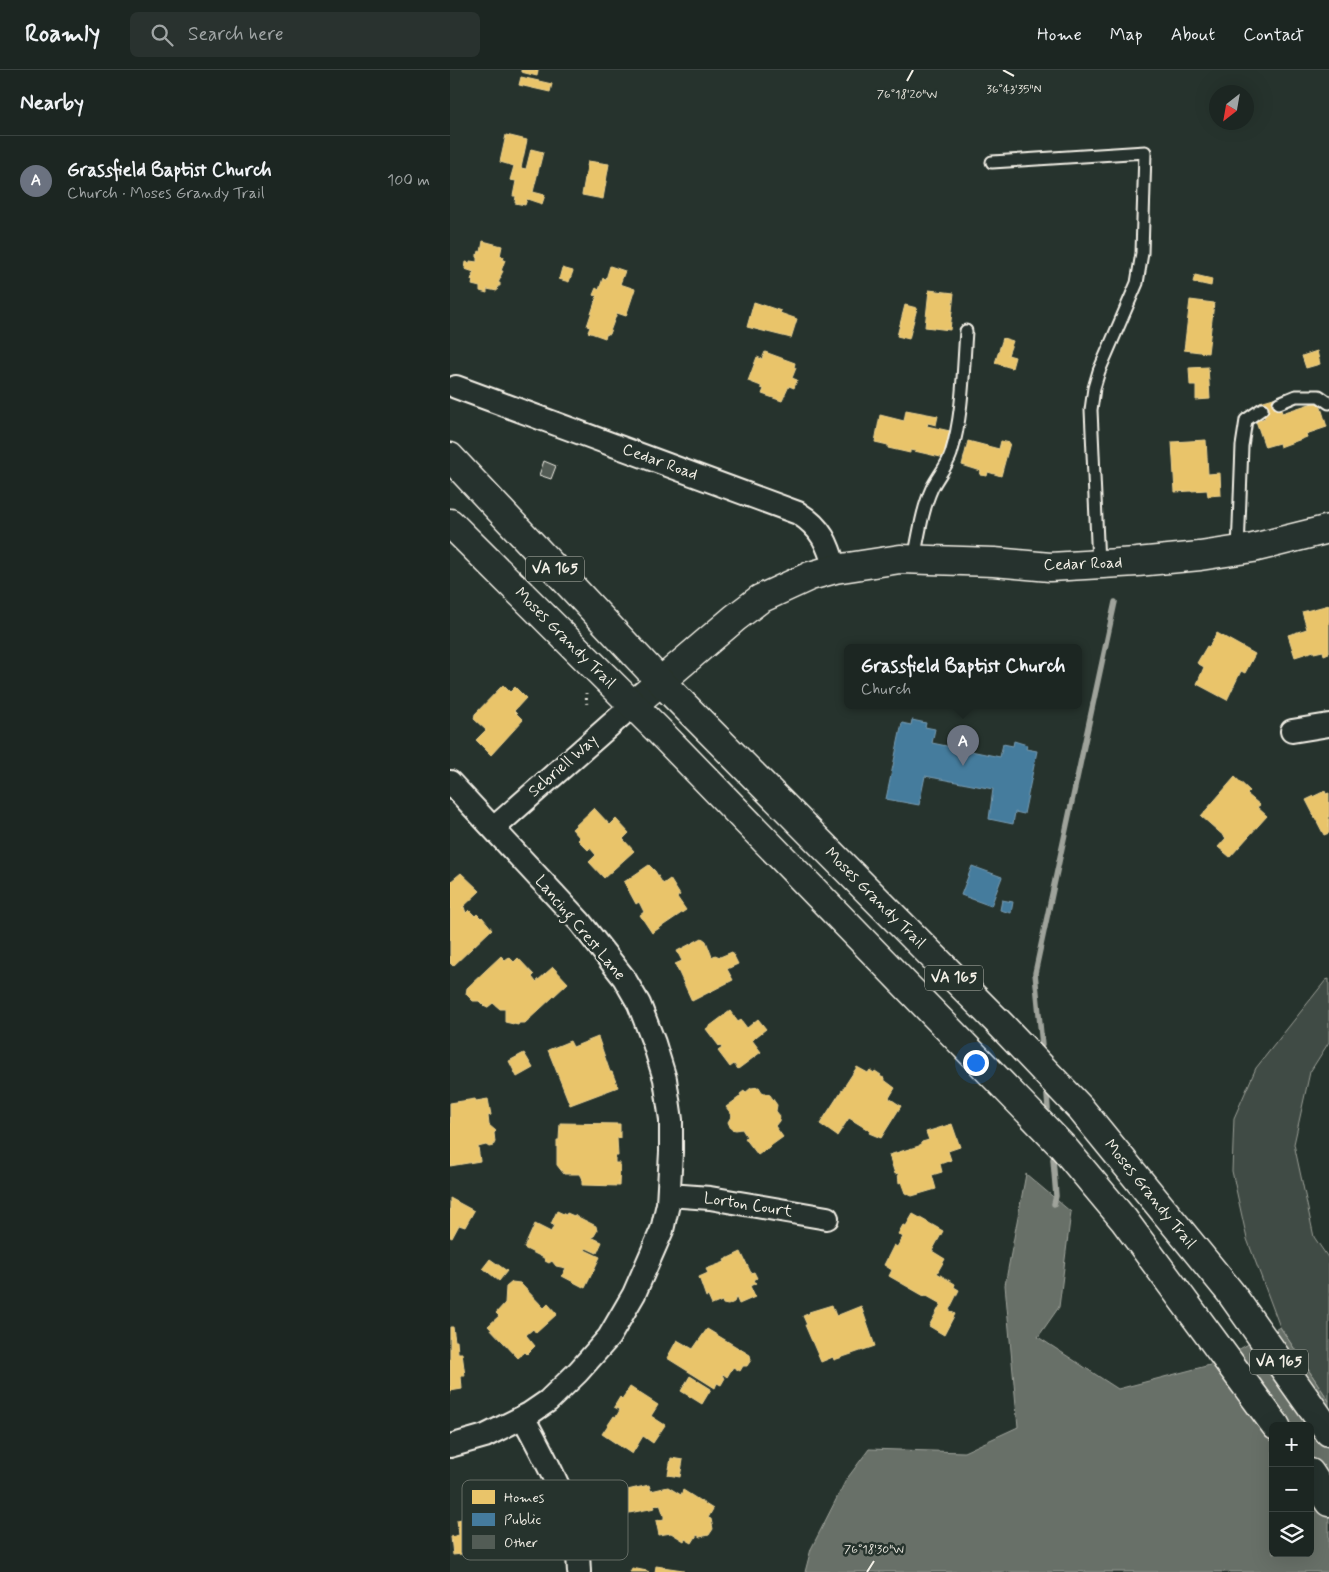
<!DOCTYPE html>
<meta charset="utf-8">
<style>
body{margin:0;font-family:Mynerve,sans-serif;background:#29322f;color:#f1f3f6}
.controls{position:absolute;right:15px;bottom:15px;display:grid;overflow:hidden;border-radius:8px;box-shadow:0 5px 20px #0002}
.controls button{width:45px;height:45px;display:grid;place-items:center;padding:0;border:0;border-bottom:1px solid #3a4340;background:#1c2622;color:#f1f3f6;font:25px sans-serif}
.compass{position:absolute;left:759px;top:15px;width:45px;height:45px;border-radius:50%;background:#1c2622;box-shadow:0 5px 20px #0002;rotate:211deg}
.you{position:absolute;left:525px;top:992px;width:18px;height:18px;margin:-12px;border:4px solid #fff;border-radius:50%;background:#1a73e8;box-shadow:0 0 0 8px #1a73e833}
.badge{display:grid;place-items:center;width:32px;height:32px;border-radius:50%;background:#bca0f2;color:#fff;font-size:16px;font-weight:700}
.pin{position:absolute;translate:-50% -41px;filter:drop-shadow(0 1px 2px #0008)}
.pin::after{content:'';position:absolute;top:26px;width:18px;height:15px;background:inherit;clip-path:polygon(0 0,100% 0,50% 100%)}
.popup{position:absolute;left:394px;top:574px;width:238px;height:65px;box-sizing:border-box;display:grid;place-content:center;border-radius:8px;background:#1c2622;filter:drop-shadow(0 1px 4px #0005);font-size:16px;white-space:nowrap;color:#a0a5a5}
.popup b{font-size:19px;color:#f1f3f6}
.popup::after{content:'';position:absolute;left:50%;top:100%;margin-left:-10px;border:10px solid transparent;border-top-color:#1c2622}
.list{margin:0;padding:0;list-style:none}
h2{display:flex;justify-content:space-between;align-items:center;height:65px;margin:0;padding:0 20px;font-size:21px}
h2 small{font-size:16px;font-weight:400;color:#a0a5a5}
.list li{display:grid;grid-template-columns:32px 1fr auto;gap:15px;align-items:center;box-sizing:border-box;height:90px;padding:0 20px;border-top:1px solid #3a4340}
.list b{display:block;font-size:19px;white-space:nowrap}
.list p{margin:0;font-size:16px;white-space:nowrap;color:#a0a5a5}
.list em{font-size:16px;font-style:normal;color:#a0a5a5}
.icon{flex:none;width:28px;height:28px;fill:none;stroke:currentColor;stroke-width:2;stroke-linecap:round;stroke-linejoin:round}
.map{position:relative;flex:none;width:879px;height:1502px;overflow:hidden}
header{display:flex;align-items:center;gap:30px;box-sizing:border-box;height:70px;padding:0 25px;background:#1c2622;border-bottom:1px solid #3a4340}
header strong{font-size:24px}
nav{display:flex;gap:28px;margin-inline-start:auto;font-size:18px}
.search{width:350px;height:45px;background:#29322f;display:flex;align-items:center;gap:12px;box-sizing:border-box;padding:0 18px;border-radius:8px;color:#a0a5a5;font-size:19px}
main{display:flex}
aside{flex:1;background:#1c2622}
.map>svg:first-child{display:block}
.green{fill:#414b45;stroke:#9a9e96}
.water{fill:#676f68;stroke:#9fa39b;fill-rule:evenodd}
.homes{fill:#e9c46a;stroke:#ecd290}
.public{fill:#457b9d;stroke:#7a9eb4}
.lines{fill:none;stroke-linecap:round;stroke-linejoin:round}
.stream{stroke:#9fa39b;stroke-width:5.5}
.building{fill:#525c55;stroke:#f4f1e8}
.lane-casing{stroke:#f4f1e8;stroke-width:15}
.street-casing{stroke:#f4f1e8;stroke-width:26}
.secondary-casing{stroke:#f4f1e8;stroke-width:31}
.primary-casing{stroke:#f4f1e8;stroke-width:31}
.path{stroke:#f4f1e8;stroke-width:3;stroke-dasharray:1 4;stroke-linecap:butt}
.lane{stroke:#26332d;stroke-width:11}
.street{stroke:#26332d;stroke-width:22}
.secondary{stroke:#26332d;stroke-width:28}
.primary{stroke:#26332d;stroke-width:28}
.ticks{fill:none;stroke:#f4f1e8;stroke-width:2}
.labels{text-anchor:middle;dominant-baseline:central;stroke-width:5;stroke-linejoin:round;paint-order:stroke}
.shield{fill:#26332d;stroke:#b6b8b0;stroke-width:1}
.shield-label{font-size:15px;font-weight:bold;fill:#f4f1e8}
.street-label{font-size:16px;fill:#f4f1e8;stroke:#26332d}
.key{fill:#26332d;stroke:#646c65;stroke-width:1}
.key-label{font-size:14px;fill:#f4f1e8}
.ticks-label{font-size:12px;text-anchor:middle;fill:#f4f1e8;stroke:#26332d;stroke-width:5;stroke-linejoin:round;paint-order:stroke}
</style>
<header>
<strong>Roamly</strong>
<div class="search"><svg class="icon" aria-label="search" viewBox="0 0 24 24"><circle cx="10" cy="10" r="6"/><path d="M15 15l6 6"/></svg>Search here</div>
<nav><a>Home</a><a>Map</a><a>About</a><a>Contact</a></nav>
</header>
<main>
<aside>
<h2>Nearby<small></small></h2>
<ul class="list">
<li><span class="badge" style="background:#6b7280">A</span><div><b>Grassfield Baptist Church</b><p>Church · Moses Grandy Trail</p></div><em>100 m</em></li>
</ul>
</aside>
<div class="map">
<svg width="879" height="1502" viewBox="0 0 879 1502">
<rect width="100%" height="100%" fill="#26332d"/>
<filter id="ink" filterUnits="userSpaceOnUse"><feTurbulence type="fractalNoise" baseFrequency=".02" numOctaves="2"/><feDisplacementMap in="SourceGraphic" scale="10" xChannelSelector="R" yChannelSelector="G"/><feConvolveMatrix kernelMatrix="1 2 1 2 8 2 1 2 1" color-interpolation-filters="sRGB"/></filter>
<g filter="url(#ink)">
<path class="green" d="M879,909v63l-19,30 -16,72 20,93 15,22v142l-49,-74 -33,-88 -15,-68 2,-53 22,-50 70,-88z"/>
<path class="water" d="M576,1104l45,38 -12,95 -21,30 80,52 92,-24 70,-38 49,74v171h-524l6,-23 35,-69 23,-31 95,3 54,-25 -13,-142zM823,1356h37v127h-37z"/>
<path class="homes" d="M71,0h17l-1,6 -16,-4z
M71,7l31,7 -2,8 -31,-7z
M56,65l21,5 -6,28 5,1 5,-20 12,3 -10,40 12,3 -3,9 -15,-5 -2,6 -10,-2 1,-7h-3l3,-15 -6,-1 4,-14 -14,-4z
M138,91l21,3 -6,35 -21,-4z
M33,171l19,5 -2,10 4,1 -1,3h2l-4,11h2l-3,6h1l-3,6h2v3h-2l-1,5 -10,-2v4l-7,-2v-4l-8,-2 1,-5h-2l1,-3h1l-1,-2 2,-3 -9,-3 1,-7 4,1v-2l7,1v-8l1,1 1,-4 2,1z
M160,196l15,5 -5,13 15,5 -9,27 -9,-3 -8,21 -2,-1 -2,5 -17,-6 2,-5 -3,-1 10,-30 -4,-1 3,-7 3,2 4,-12 3,1z
M112,198l11,3 -4,11 -10,-3z
M745,205l17,4 -1,7 -18,-4z
M479,220l25,3 -4,37 -25,-3z
M740,230l24,3 -6,50 -24,-3z
M304,232l27,9 -1,2 17,6 -6,19 -44,-11z
M455,235l12,3 -8,31 -12,-3z
M553,268l10,3 -5,14 7,2 -3,11 -17,-5z
M867,281l3,13 -14,4 -4,-12z
M315,282l30,11 -1,4 2,1 -4,10 5,2 -3,8 -5,-2 -7,15 -20,-7 2,-5 -3,-1v-2l-13,-5 9,-24 5,2z
M758,297l2,32 -14,1v-15h-6l-1,-17z
M827,327l5,16 37,-12 8,26 -21,7 1,3 -27,10 -1,-4 -14,4 -9,-26 9,-3 -5,-16z
M456,340l32,6 -2,9 -8,-2 -1,3 23,5 -5,27 -35,-8v3l-22,-5v-3l-13,-3 5,-27 24,6z
M756,370l2,34 12,-1 1,22 -13,1 -1,-6 -32,2 -3,-50z
M518,371l31,8 2,-8 9,2 -9,33 -13,-4 -1,4 -7,-1 1,-4 -19,-6z
M879,535v48l-5,2 -1,-4 -9,2v-2l-19,6 -7,-22 19,-6 -5,-17z
M767,563l38,21 -10,19 -4,-2 -14,29 -30,-16 7,-17 -7,-4 10,-17 2,1z
M53,615l7,7 5,-5 11,11 -12,13 9,9 -32,35 -15,-15 10,-10 -12,-11 1,-5z
M785,707l15,14 -3,3 13,11 -3,2 10,9 -37,41 -12,-10 8,-9 -25,-22z
M875,721l1,3 3,-1v40l-5,2 -18,-35z
M144,738l16,17 6,-6 13,14 -6,6 11,12 -30,27 -15,-16 7,-7 -6,-7 -2,2 -10,-10 2,-2 -8,-9z
M199,795l6,6 8,13 7,-5 10,16 -3,2 9,13 -34,23 -12,-18 4,-3 -5,-10 -3,2 -12,-22z
M11,803l19,18 -18,17 2,-1 2,6 3,-3 6,6 2,-2 4,4 1,-1 10,12 -39,37 -3,-3v-81z
M252,868l4,3 6,16 3,-2 5,2 12,-5 6,12 -11,5 6,11 -41,21 -17,-37 7,-3 -5,-10z
M51,886l4,4 4,-3 5,5 4,-4 16,17 -2,2 4,5 17,-15 15,16 -43,40h-6l-1,2 -13,-3v-13h-5l-7,-6 -5,4h-3l-6,-6h-6l-7,-7 1,-6z
M280,941l8,11 3,-2 6,8 11,-9 8,10 -14,11 9,12 -23,17 -4,-5 -4,3 -12,-16 4,-3 -2,-3 -1,1 -13,-17z
M148,967l12,35h2l6,15 -48,18 -22,-55 22,-9 3,6z
M74,983l9,15 -16,9 -8,-16z
M407,997l11,6 2,-3 4,3 1,-2 6,4 -2,1 5,2 -1,1 12,9 -6,10 12,8 -20,32 -12,-5 1,-2 -21,-13 -12,18 -17,-12z
M309,1017l3,5 8,3 7,10 -1,6 4,5 -1,5 -4,5 8,11 -25,18 -13,-17 2,-1 -5,-8 -6,1 -5,-1 -3,-7 4,-7 -6,-8 15,-11 -1,-2 4,-3 1,2 6,-5z
M25,1029l1,2 12,-2 3,16 -3,1 1,9 7,6 -2,2 1,9 -2,4 -4,1 -3,-2 -8,2 2,14 -30,5v-63z
M110,1053l60,1v14h-3l1,18h-3v7h5l-1,23 -37,-1v-8l-2,-3h-16l-7,-9v-25h2z
M502,1054l8,23 -12,4 3,9 -11,4 2,8 -10,3 4,14 -24,7 -7,-3 -4,-11 -2,1 -1,-10 -3,1 -6,-19 30,-9 3,-4 7,-2 -3,-8z
M0,1128l24,13 -9,16 -6,-2 -7,13 -2,-1z
M107,1141l9,4 1,-2 7,3v-1l22,11 1,5 -3,5 -3,1 11,5 -5,11 -11,-5 -1,2 15,7 -15,31 -23,-12 4,-8 -10,-2 -4,-5 -3,2 -4,-2 -1,-3 -20,-10 11,-24 16,8 3,-7 -3,-1z
M463,1144l30,17 -11,20 13,8 -8,14 18,11 -1,3 5,3 -10,20 6,4 -11,21 -15,-9 12,-22 -16,-9 -1,1 -35,-20 3,-6 -8,-5 10,-20 3,2 6,-10 -5,-3 5,-9 3,1z
M291,1182l10,21 3,-1 3,6 -3,2 2,3 -6,3 5,11 -16,7 -3,-7 -2,5 -6,3 -5,-1 -1,-3 -10,4 -4,-9 -2,1 -7,-20 9,-4 -2,-4 19,-7 -1,-2z
M40,1189l17,12 -8,10 -16,-13z
M62,1212l8,1 24,25 4,-4 9,10 -21,19 -3,-4 -7,6 9,11 -8,8 -2,-2 -7,6 -30,-32 11,-10 -3,-3 9,-10 1,-16z
M382,1235l4,11 25,-10 14,40 -41,14 -1,-3 -12,5 -16,-37h2l-4,-9 7,-3 -1,-1z
M0,1257h3l2,14h2l1,12h4l3,23h-4l1,13 -12,2v4z
M257,1259l43,26 1,5 -4,6h-4l-3,5 -7,-4 -6,10 -4,-3 -1,2 3,2 -4,7 -4,-2 -2,5 -48,-30 10,-18 16,9z
M240,1306l21,13 -9,15 -21,-13z
M180,1317l28,18 -7,11 14,9 -12,18 -10,-7 -11,18 -30,-20 12,-18 2,1 4,-7 -6,-3 6,-10 2,2z
M221,1388l12,2 -3,17 -12,-2z
M55,1415l3,22h-5l1,8h4l1,18 2,-1 3,16 -61,7 -2,-18 8,-2 -2,-15 15,-3 -1,-6 -3,-2v-19z
M199,1415l2,6 17,-4 13,8 2,-5 30,19 -5,9 3,1 2,10 -4,6 -9,2 -3,-2 -5,8 -7,-4 -1,2 -13,-8 -12,2 -3,-14 8,-2v-3l-4,-12 -6,2 1,2 -36,7 -5,-22z
M206,1496l27,4v2h-28z
M182,1498l15,3 2,1h-19z"/>
<path class="public" d="M462,650l14,3 -1,4 10,2 -3,14 68,14 3,-13 10,2 1,-5 13,4 -1,4 11,2 -13,63 -9,-2 -2,12 -24,-5 4,-30 -68,-13 -6,29 -33,-6 16,-76 9,2z
M522,796l30,11 -11,29 -30,-11z
M552,830l11,2 -2,11 -11,-3z"/>
<g class="lines">
<path class="stream" d="M592,975l-7,-72 80,-371
M597,1025l1,14
M603,1089l3,37 -2,8"/>
</g>
<path class="building" d="M94,391l12,5 -5,13 -12,-4z"/>
<g class="lines">
<defs>
<path id="lane" d="M542,92l153,-10 -3,101 -5,30 -38,88 -5,17 -3,22 7,153
M829,333l17,-7h23l10,7
M788,480l4,-104 4,-26 16,-11
M464,489c5,-24 8,-49 18,-71 6,-12 15,-22 19,-34 12,-39 12,-82 15,-123"/>
<path id="street" d="M6,317l342,126c24,15 30,31 37,56
M842,661l37,-6
M0,712l130,140 44,56 15,26 15,39 11,36 6,41v32l-3,52 -6,26 -28,64 -25,43 -31,35 -30,29 -19,13 -44,22 -35,10
M44,758l139,-123
M219,1125l41,3 117,20
M73,1347c26,49 55,98 56,155"/>
<path id="secondary" d="M183,635l102,-87 25,-19 50,-23 25,-7 65,-10 94,3 56,5 87,-5 63,-6 53,-8 76,-19"/>
<path id="primary" d="M0,387l210,224 342,345 78,82 150,184 99,140
M0,453l206,205 407,419 61,73 152,206
M860,1403l19,29"/>
</defs>
<use href="#lane" class="lane-casing"/>
<use href="#street" class="street-casing"/>
<use href="#secondary" class="secondary-casing"/>
<use href="#primary" class="primary-casing"/>
<path class="path" d="M136,623l1,14"/>
<use href="#lane" class="lane"/>
<use href="#street" class="street"/>
<use href="#secondary" class="secondary"/>
<use href="#primary" class="primary"/>
</g>
</g>
<path class="ticks" d="M553,0l11,6M457,11l6,-11M417,1502l7,-11"/>
<g class="labels">
<g class="shield">
<rect x="76" y="486.5" width="58" height="25" rx="4"/>
<rect x="475" y="895.5" width="58" height="25" rx="4"/>
<rect x="800" y="1279.5" width="58" height="25" rx="4"/>
</g>
<g class="shield-label">
<text x="105" y="499">VA 165</text>
<text x="504" y="908">VA 165</text>
<text x="829" y="1292">VA 165</text>
</g>
<g class="street-label">
<text transform="translate(210 392) rotate(20)">Cedar Road</text>
<text transform="translate(633 494) rotate(-2)">Cedar Road</text>
<text transform="translate(115 568) rotate(45)">Moses Grandy Trail</text>
<text transform="translate(113 696) rotate(-41)">Sebriell Way</text>
<text transform="translate(425 828) rotate(45)">Moses Grandy Trail</text>
<text transform="translate(130 858) rotate(50)">Lancing Crest Lane</text>
<text transform="translate(700 1124) rotate(51)">Moses Grandy Trail</text>
<text transform="translate(298 1135) rotate(9)">Lorton Court</text>
</g>
</g>
<rect x="12" y="1410" width="166" height="80" rx="8" class="key"/>
<rect x="22" y="1420" width="23" height="14" fill="#e9c46a"/>
<rect x="22" y="1443" width="23" height="13" fill="#457b9d"/>
<rect x="22" y="1465" width="23" height="14" fill="#525c55"/>
<g class="key-label">
<text x="54" y="1432">Homes</text>
<text x="54" y="1454">Public</text>
<text x="54" y="1477">Other</text>
</g>
<g class="ticks-label">
<text x="564" y="23">36°43'35"N</text>
<text x="457" y="28">76°18'20"W</text>
<text x="424" y="1483">76°18'30"W</text>
</g>
</svg>
<div class="controls">
<button>+</button>
<button>−</button>
<button><svg class="icon" aria-label="layers" viewBox="0 0 24 24"><path d="M12 4l9 5-9 5-9-5zM3 14l9 5 9-5"/></svg></button>
</div>
<svg class="compass" viewBox="-18 -18 36 36"><path d="M0-13l5 13h-10z" fill="#e53935"/><path d="M0 13l5-13h-10z" fill="#a0a5a5"/></svg>
<div class="you"></div>
<div class="pin badge" style="left:513px;top:696px;background:#6b7280">A</div>
<div class="popup"><b>Grassfield Baptist Church</b>Church</div>
</div>
</main>
